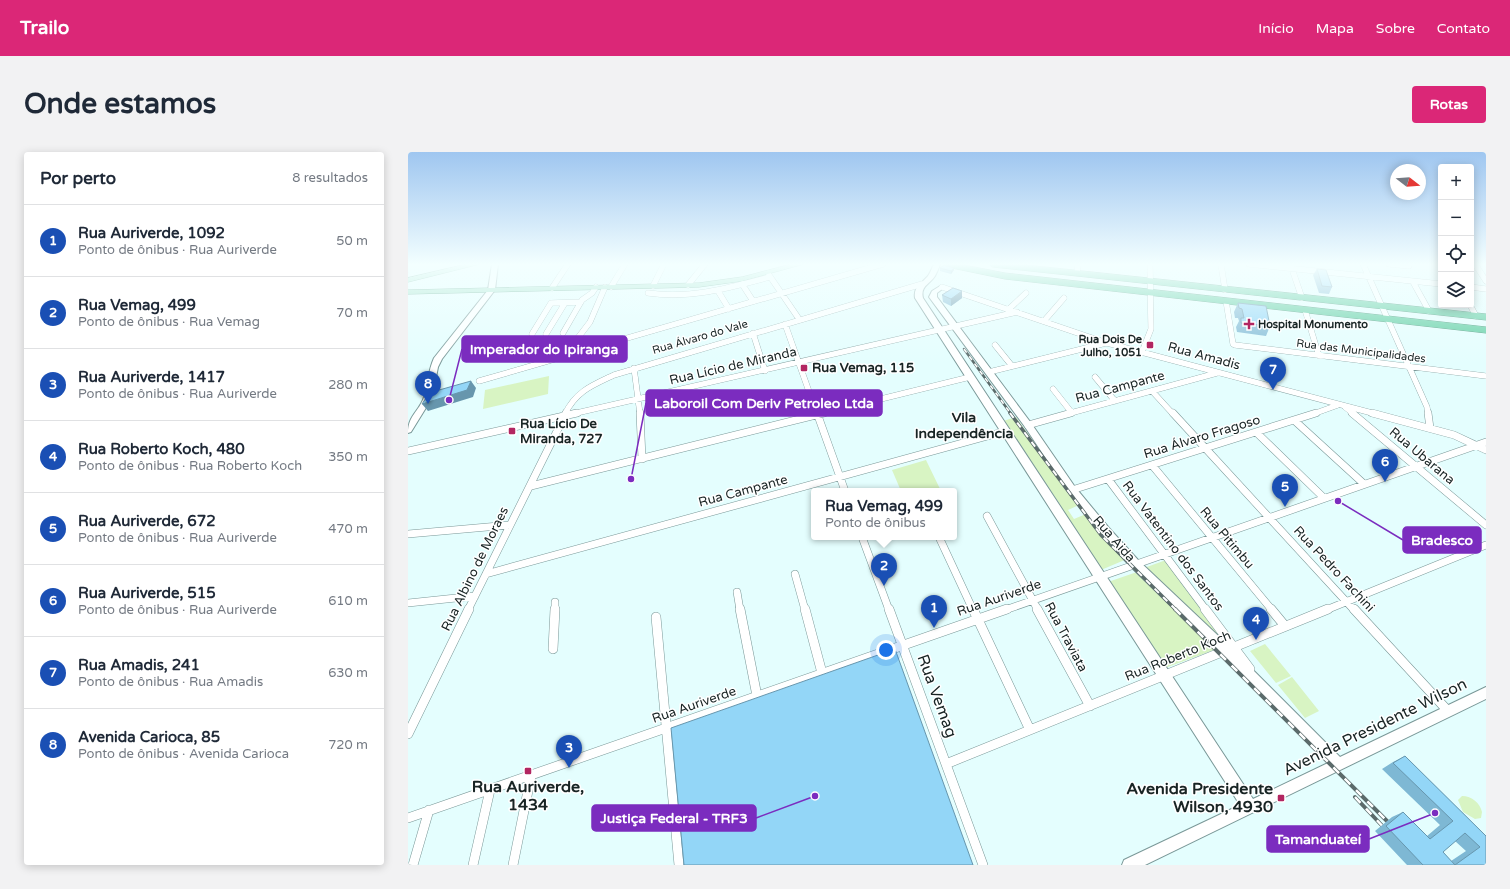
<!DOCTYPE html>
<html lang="pt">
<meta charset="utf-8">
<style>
body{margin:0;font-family:"Varela Round",sans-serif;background:#f2f2f3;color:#1f2937}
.controls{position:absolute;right:12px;top:12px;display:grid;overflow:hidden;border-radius:4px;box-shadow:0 2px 10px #0003}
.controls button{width:36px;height:36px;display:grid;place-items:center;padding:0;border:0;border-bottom:1px solid #e0e1e3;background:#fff;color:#1f2937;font:20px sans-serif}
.compass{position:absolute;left:982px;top:12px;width:36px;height:36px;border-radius:50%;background:#fff;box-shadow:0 2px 10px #0003;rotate:107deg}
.you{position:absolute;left:478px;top:498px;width:14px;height:14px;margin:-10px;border:3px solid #fff;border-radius:50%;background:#1a73e8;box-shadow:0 0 0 6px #1a73e833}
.badge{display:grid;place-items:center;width:26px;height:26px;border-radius:50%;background:#db2777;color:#fff;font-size:13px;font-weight:700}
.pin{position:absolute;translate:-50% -33px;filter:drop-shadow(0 1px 2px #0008)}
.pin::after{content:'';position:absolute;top:21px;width:14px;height:12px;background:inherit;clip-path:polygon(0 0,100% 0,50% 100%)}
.popup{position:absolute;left:403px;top:336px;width:146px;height:52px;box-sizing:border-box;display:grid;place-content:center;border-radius:4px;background:#fff;filter:drop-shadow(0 1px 3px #0005);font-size:13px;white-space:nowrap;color:#747a83}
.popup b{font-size:15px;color:#1f2937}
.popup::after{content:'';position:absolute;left:50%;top:100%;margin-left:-8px;border:8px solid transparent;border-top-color:#fff}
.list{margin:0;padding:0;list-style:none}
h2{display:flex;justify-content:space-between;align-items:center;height:52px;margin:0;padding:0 16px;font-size:17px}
h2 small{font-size:13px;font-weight:400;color:#747a83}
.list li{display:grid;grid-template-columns:26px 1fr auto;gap:12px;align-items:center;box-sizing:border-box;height:72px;padding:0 16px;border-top:1px solid #e0e1e3}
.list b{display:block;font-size:15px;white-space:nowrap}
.list p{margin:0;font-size:13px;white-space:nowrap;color:#747a83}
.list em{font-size:13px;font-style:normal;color:#747a83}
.icon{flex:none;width:22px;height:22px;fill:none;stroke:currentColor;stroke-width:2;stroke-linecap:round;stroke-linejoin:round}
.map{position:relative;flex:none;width:1078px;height:713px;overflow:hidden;border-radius:4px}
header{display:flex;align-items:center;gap:24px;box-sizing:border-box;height:56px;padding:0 20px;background:#db2777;color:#fff}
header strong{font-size:19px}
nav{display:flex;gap:22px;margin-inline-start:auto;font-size:14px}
.intro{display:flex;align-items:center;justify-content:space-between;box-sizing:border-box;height:96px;padding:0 24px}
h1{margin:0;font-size:28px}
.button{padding:10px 18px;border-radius:4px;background:#db2777;color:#fff;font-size:14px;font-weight:700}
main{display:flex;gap:24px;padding:0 24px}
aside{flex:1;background:#fff;border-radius:4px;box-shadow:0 2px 10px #0003}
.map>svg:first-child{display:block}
.green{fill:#d8f4c3}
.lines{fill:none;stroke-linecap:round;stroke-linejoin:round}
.street-far2-casing{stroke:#7a9898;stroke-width:6}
.street-far1-casing{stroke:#7a9898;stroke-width:8}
.street-casing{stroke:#7a9898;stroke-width:10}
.secondary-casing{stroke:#7a9898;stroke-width:2}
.primary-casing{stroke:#439174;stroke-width:1}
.highway-casing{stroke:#439174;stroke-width:1}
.street-far2{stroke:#fff;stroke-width:5.5}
.street-far1{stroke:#fff;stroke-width:7}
.street{stroke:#fff;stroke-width:9}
.secondary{fill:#fff;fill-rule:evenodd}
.primary{fill:#9ce0c5;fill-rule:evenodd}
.highway{fill:#5acc9f;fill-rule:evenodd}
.rail-far2-casing{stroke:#5b6b6b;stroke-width:2.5}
.rail-far1-casing{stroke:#5b6b6b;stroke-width:3.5}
.rail-casing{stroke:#5b6b6b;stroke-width:4}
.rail-far2{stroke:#fff;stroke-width:1.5;stroke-dasharray:4.5;stroke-linecap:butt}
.rail-far1{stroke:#fff;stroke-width:2;stroke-dasharray:6;stroke-linecap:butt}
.rail{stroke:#fff;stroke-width:2.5;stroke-dasharray:8;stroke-linecap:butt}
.wall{fill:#7eb8d4;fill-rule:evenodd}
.shaded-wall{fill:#6796ad}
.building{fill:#93d6f7;stroke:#6796ad;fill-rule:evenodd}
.poi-dot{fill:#b22661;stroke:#fff;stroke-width:1.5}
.labels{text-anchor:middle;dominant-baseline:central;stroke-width:3;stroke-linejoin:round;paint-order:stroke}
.far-poi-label{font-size:11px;font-weight:bold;fill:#182424;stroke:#fff;text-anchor:start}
.far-street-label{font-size:11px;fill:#182424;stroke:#fff}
.street-label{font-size:13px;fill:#182424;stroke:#fff}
.poi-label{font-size:13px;font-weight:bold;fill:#182424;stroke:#fff;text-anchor:start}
.neighbourhood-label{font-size:14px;font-weight:bold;fill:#182424;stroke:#fff}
.near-street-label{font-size:16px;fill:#182424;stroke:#fff}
.near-poi-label{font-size:16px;font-weight:bold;fill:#182424;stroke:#fff}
.leader{fill:none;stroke:#7b2cbf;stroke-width:1.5}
.callout-dot{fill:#7b2cbf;stroke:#fff;stroke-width:1.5}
.callout{fill:#7b2cbf;stroke:#7b2cbf;stroke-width:1.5}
.callout-label{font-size:14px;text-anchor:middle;font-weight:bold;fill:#fff}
</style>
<header>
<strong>Trailo</strong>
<nav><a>Início</a><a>Mapa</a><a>Sobre</a><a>Contato</a></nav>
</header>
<div class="intro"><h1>Onde estamos</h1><a class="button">Rotas</a></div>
<main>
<aside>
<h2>Por perto<small>8 resultados</small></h2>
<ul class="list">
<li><span class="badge" style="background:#1a4fb4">1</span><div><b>Rua Auriverde, 1092</b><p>Ponto de ônibus · Rua Auriverde</p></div><em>50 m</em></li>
<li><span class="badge" style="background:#1a4fb4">2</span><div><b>Rua Vemag, 499</b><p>Ponto de ônibus · Rua Vemag</p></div><em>70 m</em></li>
<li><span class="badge" style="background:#1a4fb4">3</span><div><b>Rua Auriverde, 1417</b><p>Ponto de ônibus · Rua Auriverde</p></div><em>280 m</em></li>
<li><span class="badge" style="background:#1a4fb4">4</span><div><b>Rua Roberto Koch, 480</b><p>Ponto de ônibus · Rua Roberto Koch</p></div><em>350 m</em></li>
<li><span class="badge" style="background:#1a4fb4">5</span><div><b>Rua Auriverde, 672</b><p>Ponto de ônibus · Rua Auriverde</p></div><em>470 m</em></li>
<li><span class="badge" style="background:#1a4fb4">6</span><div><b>Rua Auriverde, 515</b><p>Ponto de ônibus · Rua Auriverde</p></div><em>610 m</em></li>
<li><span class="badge" style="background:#1a4fb4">7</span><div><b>Rua Amadis, 241</b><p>Ponto de ônibus · Rua Amadis</p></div><em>630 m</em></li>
<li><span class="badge" style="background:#1a4fb4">8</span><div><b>Avenida Carioca, 85</b><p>Ponto de ônibus · Avenida Carioca</p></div><em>720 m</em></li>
</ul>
</aside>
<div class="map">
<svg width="1078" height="713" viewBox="0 0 1078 713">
<rect width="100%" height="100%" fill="#e4fefe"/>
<path class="green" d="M141,224l-1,18 -65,15 2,-19z
M608,265l63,88 -11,5 6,9 12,-5 41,45 -26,11 -42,-63v-4l-56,-82z
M518,308l15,31h-40l-9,-21z
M758,408l54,76 -5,1 -71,-69z
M729,420l77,78 -49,18 -57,-86z
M857,492l26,32 -15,7 -26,-32z
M884,525l27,34 -14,7 -27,-33z
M1054,644c10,0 18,7 20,16l-1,6 -6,1 -12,-7 -5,-12z"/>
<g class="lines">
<defs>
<path id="street-far2" d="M813,112l4,26
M841,112l192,20
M955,112l64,143 1,7
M981,112l20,2
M1067,112l11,17
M883,114l11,32
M669,121l1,-9
M361,123l30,44
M1005,130l16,29
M334,132l11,17
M280,133l17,-21
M245,134l11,-22
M203,135l14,-23
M534,135l165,56 269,71
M1063,135l15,2
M144,136l16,-24
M310,139l11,18
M240,141c42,6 81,-5 122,-16
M818,149l7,43 2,1 251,31
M1062,153l6,11
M601,157l17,-16
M897,158l14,46
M636,169l20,-23
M377,172l32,90
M155,181l19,-33 10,-7 4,-6
M345,181l12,38
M124,182l19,-31 30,-1
M138,182l19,-31
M587,193l17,21
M734,200l9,-23 -1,-65
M162,203l4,-12 16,-21 15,-35
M226,216l6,46
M581,220l117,-29
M687,225l20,24
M71,229l404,-117
M645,237l19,24
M744,239l21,23
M937,255l9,7
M157,262c11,-23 28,-29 49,-39l308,-91
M164,262l445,-102
M412,262l150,-37
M659,262l150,-41
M905,262l25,-9"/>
<path id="street-far1" d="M232,261l2,46
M409,261l28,78
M765,261l181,197
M944,261l134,112
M964,261l82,22 32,15
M1020,261l2,15
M887,269l69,63
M620,273l43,-12
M849,281l67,65
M0,299l169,-38
M744,313l120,145
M700,327l98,131
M123,334l293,-73
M664,338l244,-77
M579,364l51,94
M0,382l102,-9
M454,385l27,73
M531,385l34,73
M78,422l520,-143
M387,422l10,36
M329,440l3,18
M0,451l67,-7
M60,458l98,-197
M147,458v-8
M597,458l481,-168
M918,458l160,-65"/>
<path id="street" d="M332,457l17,87
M397,457l17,64
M481,457l94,256
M565,457l57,121
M629,457l53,97
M797,457l45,60
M863,457l14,17
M946,457l94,102
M248,465l23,248
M145,497l2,-40
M0,582l61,-125
M538,612l382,-155
M0,666l599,-209
M5,713l16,-55
M65,713l17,-75
M105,713l18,-89"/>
<path id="secondary" d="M84,112h6l-3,26 -53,69 -4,8 -6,31 -21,34 -3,1c0,-18 11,-21 16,-36 4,-13 4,-26 10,-39l54,-68z
M526,112h6c-1,4 -3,8 -5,12 -5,8 -15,10 -12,22l330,501 75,-36 -107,-109 -90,-87 -30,-33 -32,-41 -44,-66 -96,-130 3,-6 8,-5 5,1 -8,6v4l94,126 44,64 34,41 30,33 90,85 111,111 146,-70v12l-341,166h-23l2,-5 116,-55 -325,-507c-2,-11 7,-15 13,-22 2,-3 4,-8 6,-12z"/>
<path id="primary" d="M59,112h13l-72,18v-4z
M384,112h12l-62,17 -43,6 -291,7v-4l291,-7 43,-6z"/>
<path id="highway" d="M535,112h16l46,9 481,54v6l-481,-54 -58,-12z
M581,112h28l469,50v6l-493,-53z"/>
</defs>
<use href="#street-far2" class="street-far2-casing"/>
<use href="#street-far1" class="street-far1-casing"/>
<use href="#street" class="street-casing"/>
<use href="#secondary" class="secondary-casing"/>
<use href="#primary" class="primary-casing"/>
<use href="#highway" class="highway-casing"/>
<use href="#street-far2" class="street-far2"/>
<use href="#street-far1" class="street-far1"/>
<use href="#street" class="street"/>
<use href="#secondary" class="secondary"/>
<use href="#primary" class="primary"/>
<use href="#highway" class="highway"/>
<defs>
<path id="rail-far2" d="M556,197l47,65"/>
<path id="rail-far1" d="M602,261l91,122 75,75"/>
<path id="rail" d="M767,457l220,220
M947,645l34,36"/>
</defs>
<use href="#rail-far2" class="rail-far2-casing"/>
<use href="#rail-far1" class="rail-far1-casing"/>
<use href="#rail" class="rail-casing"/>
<use href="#rail-far2" class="rail-far2"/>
<use href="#rail-far1" class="rail-far1"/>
<use href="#rail" class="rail"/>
</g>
<path class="wall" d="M532,116l14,2 -3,4 -11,-3z
M909,117l15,18 -3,7 -10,-1 -6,-18z
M554,139v7l-11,8 -8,-4 -1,-7z
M830,151l32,23 -4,10 -29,-4 -1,-5 3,-6 -1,-3h-3l-1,-6z
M997,604l81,80v29h-79l-32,-34 17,-14 11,-5 24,24 13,-11 -58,-56 11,-7zM1047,689l11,10 -15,10 -8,-9z"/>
<path class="shaded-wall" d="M546,116v2l-3,4v-3z
M554,139v7l-11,8v-7z
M63,229l5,7 -3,9 -45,14 -6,-7z"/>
<path class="building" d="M536,113l10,3 -3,3 -11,-3z
M909,117l9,1 6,17 -10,-1z
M545,136l9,3 -11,8 -9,-4z
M830,151l28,3 4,20 -29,-3v-5h3l-2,-9 -3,-1z
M63,229l-4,9 -45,14 6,-9 4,-1v-2z
M487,497l78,216h-289l-13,-137z
M997,604l81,80v29h-63l-37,-39 17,-14 27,27 23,-18 -60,-58zM1057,681l15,14 -25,18 -12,-13z"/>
<linearGradient id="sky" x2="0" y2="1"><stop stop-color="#9fc6f0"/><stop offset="0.53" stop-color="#f3ffff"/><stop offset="1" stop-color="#f3ffff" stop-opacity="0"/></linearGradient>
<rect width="1078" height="212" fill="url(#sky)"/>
<g class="poi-dot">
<path d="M839 166h4v4h4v4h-4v4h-4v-4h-4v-4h4z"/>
<rect x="738" y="189" width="8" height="8" rx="2"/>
<rect x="392" y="212" width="8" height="8" rx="2"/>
<rect x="100" y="275" width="8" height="8" rx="2"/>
<rect x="116" y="615" width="8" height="8" rx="2"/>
<rect x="869" y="642" width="8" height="8" rx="2"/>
</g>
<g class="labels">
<g class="far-poi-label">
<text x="850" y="172">Hospital Monumento</text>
<text x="734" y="187" text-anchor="end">Rua Dois De<tspan x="734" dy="13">Julho, 1051</tspan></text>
</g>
<g class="far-street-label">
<text transform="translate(292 185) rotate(-16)">Rua Álvaro do Vale</text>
<text transform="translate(953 199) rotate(7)">Rua das Municipalidades</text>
</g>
<g class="street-label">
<text transform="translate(796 204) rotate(15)">Rua Amadis</text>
<text transform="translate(325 214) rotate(-13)">Rua Lício de Miranda</text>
<text transform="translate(712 235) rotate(-15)">Rua Campante</text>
<text transform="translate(794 285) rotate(-17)">Rua Álvaro Fragoso</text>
<text transform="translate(1014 304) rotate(40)">Rua Ubarana</text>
<text transform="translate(335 339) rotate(-15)">Rua Campante</text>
<text transform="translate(819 386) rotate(50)">Rua Pitimbu</text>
<text transform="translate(706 387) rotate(49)">Rua Aida</text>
<text transform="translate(765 394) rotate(53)">Rua Vatentino dos Santos</text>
<text transform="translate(67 417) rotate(-64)">Rua Albino de Moraes</text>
<text transform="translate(926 417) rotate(47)">Rua Pedro Fachini</text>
<text transform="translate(591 446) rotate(-19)">Rua Auriverde</text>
<text transform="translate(658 485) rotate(62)">Rua Traviata</text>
<text transform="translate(770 504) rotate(-22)">Rua Roberto Koch</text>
<text transform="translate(286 553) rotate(-19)">Rua Auriverde</text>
</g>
<g class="poi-label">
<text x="404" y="216">Rua Vemag, 115</text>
<text x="112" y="272">Rua Lício De<tspan x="112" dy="15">Miranda, 727</tspan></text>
</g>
<g class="neighbourhood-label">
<text x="556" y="265">Vila<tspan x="556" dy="16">Independência</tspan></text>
</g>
<g class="near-street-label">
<text transform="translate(529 544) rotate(70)">Rua Vemag</text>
<text transform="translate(967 575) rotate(-26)">Avenida Presidente Wilson</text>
</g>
<g class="near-poi-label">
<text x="120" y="635">Rua Auriverde,<tspan x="120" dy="18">1434</tspan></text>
<text x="865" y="637" text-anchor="end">Avenida Presidente<tspan x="865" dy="18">Wilson, 4930</tspan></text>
</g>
</g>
<path class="leader" d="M41 248L54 197M223 327L238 251M930 349L995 388M407 644L348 666M1027 661L961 687"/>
<g class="callout-dot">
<circle cx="41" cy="248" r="4"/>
<circle cx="223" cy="327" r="4"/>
<circle cx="930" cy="349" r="4"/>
<circle cx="407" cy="644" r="4"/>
<circle cx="1027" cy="661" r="4"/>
</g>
<g class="callout">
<rect x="54" y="184" width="165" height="26" rx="4"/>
<rect x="238" y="238" width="236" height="26" rx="4"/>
<rect x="995" y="375" width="78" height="26" rx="4"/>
<rect x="184" y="653" width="164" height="26" rx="4"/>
<rect x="859" y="674" width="102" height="26" rx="4"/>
</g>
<g class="callout-label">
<text x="136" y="202">Imperador do Ipiranga</text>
<text x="356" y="256">Laboroil Com Deriv Petroleo Ltda</text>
<text x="1034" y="393">Bradesco</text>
<text x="266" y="671">Justiça Federal - TRF3</text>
<text x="910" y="692">Tamanduateí</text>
</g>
</svg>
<div class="controls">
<button>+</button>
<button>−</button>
<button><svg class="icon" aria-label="locate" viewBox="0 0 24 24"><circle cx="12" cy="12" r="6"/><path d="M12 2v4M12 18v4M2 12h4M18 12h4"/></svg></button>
<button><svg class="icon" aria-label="layers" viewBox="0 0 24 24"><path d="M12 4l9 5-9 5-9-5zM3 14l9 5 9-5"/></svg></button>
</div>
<svg class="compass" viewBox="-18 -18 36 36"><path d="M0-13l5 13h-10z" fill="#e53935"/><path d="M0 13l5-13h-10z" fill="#747a83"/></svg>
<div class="you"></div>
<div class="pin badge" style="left:526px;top:476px;background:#1a4fb4">1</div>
<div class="pin badge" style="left:476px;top:434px;background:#1a4fb4">2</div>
<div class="popup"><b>Rua Vemag, 499</b>Ponto de ônibus</div>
<div class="pin badge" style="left:161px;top:616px;background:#1a4fb4">3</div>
<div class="pin badge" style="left:848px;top:488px;background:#1a4fb4">4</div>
<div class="pin badge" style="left:877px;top:355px;background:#1a4fb4">5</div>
<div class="pin badge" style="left:977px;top:330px;background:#1a4fb4">6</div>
<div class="pin badge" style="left:865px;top:238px;background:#1a4fb4">7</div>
<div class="pin badge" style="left:20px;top:252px;background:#1a4fb4">8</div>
</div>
</main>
